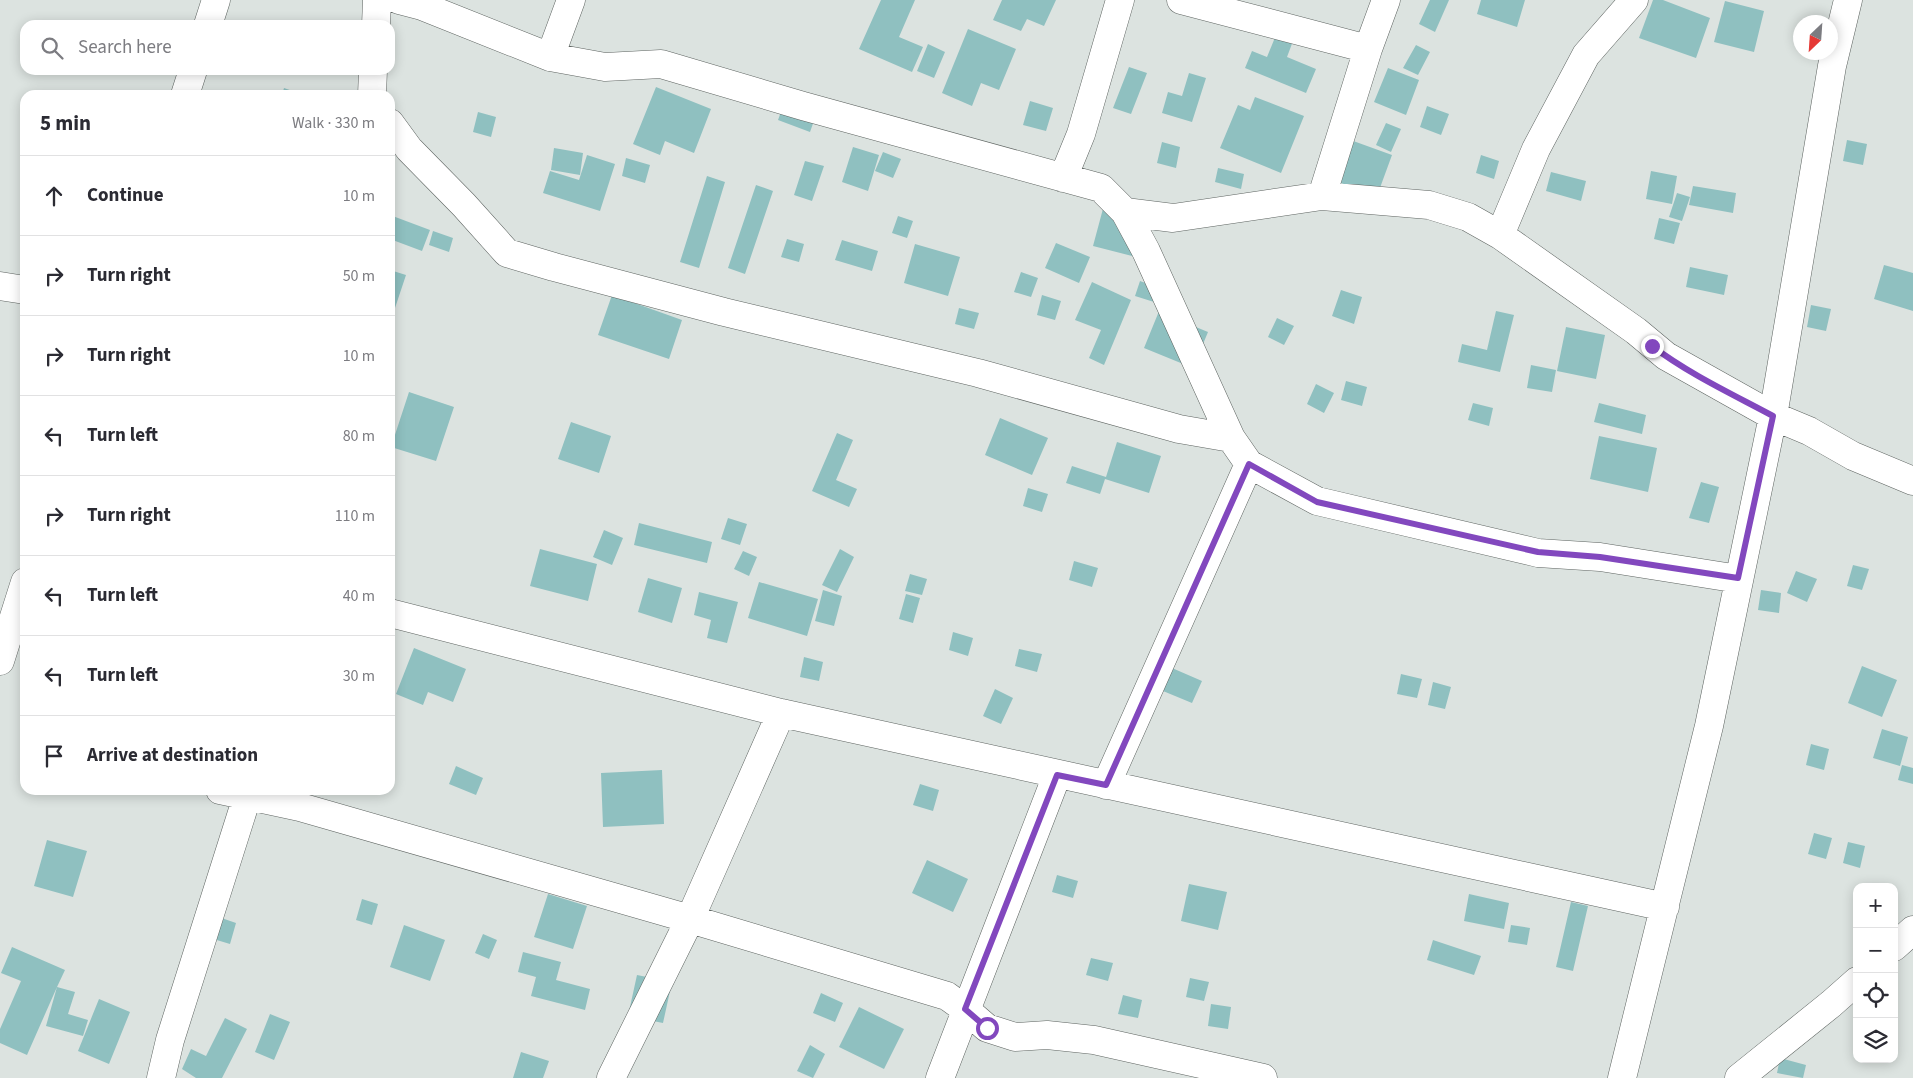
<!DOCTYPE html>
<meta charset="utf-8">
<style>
body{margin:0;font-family:"Source Sans 3",sans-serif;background:#f2f2f3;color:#2b2b33}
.controls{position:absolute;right:15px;bottom:15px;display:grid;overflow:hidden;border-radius:10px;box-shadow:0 2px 12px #0003}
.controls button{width:45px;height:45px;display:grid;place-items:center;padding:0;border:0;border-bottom:1px solid #e1e1e2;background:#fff;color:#2b2b33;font:25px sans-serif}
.compass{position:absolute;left:1793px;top:15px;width:45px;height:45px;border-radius:50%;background:#fff;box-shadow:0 2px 12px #0003;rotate:205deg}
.stop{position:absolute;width:15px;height:15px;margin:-11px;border:4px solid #8248be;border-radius:50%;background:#fff}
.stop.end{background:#8248be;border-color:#fff;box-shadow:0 1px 5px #0008}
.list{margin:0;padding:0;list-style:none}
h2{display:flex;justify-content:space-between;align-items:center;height:65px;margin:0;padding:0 20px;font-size:21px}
h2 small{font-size:16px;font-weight:400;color:#7c7c81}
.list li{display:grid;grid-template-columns:32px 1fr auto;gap:15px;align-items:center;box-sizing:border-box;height:80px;padding:0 20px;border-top:1px solid #e1e1e2}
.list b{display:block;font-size:19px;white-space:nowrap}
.list em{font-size:16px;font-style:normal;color:#7c7c81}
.icon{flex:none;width:28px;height:28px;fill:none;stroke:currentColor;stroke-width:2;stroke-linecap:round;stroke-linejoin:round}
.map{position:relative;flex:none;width:1913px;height:1078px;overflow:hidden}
.search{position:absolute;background:#fff;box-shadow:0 2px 12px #0003;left:20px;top:20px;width:375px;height:55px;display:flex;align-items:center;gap:12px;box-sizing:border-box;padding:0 18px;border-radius:15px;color:#7c7c81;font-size:19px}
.panel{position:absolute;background:#fff;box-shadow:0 2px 12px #0003;left:20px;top:90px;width:375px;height:705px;border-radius:15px}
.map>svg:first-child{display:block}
.building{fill:#8fc0c0}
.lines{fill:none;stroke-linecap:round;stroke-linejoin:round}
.minor-casing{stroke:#5e6461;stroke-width:29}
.minor{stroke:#fff;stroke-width:28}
.route{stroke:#8248be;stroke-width:6}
</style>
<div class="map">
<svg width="1913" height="1078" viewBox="0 0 1913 1078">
<rect width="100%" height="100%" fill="#dce3e0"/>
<path class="building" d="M881,0h34l-16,37 24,10 -11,25 -53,-23z
M1002,0h54l-12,26 -17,-7 -6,12 -28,-11z
M1430,0h19l-14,32 -16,-8z
M1481,0h44l-8,27 -40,-13z
M1653,0h10l47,18 -14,40 -57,-20z
M1725,1l39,10 -10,41 -40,-10z
M968,29l48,20 -17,41 -18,-7 -9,23 -30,-13z
M1276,35l17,6 -6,16 29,12 -10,24 -61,-25 7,-17 15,6z
M928,44l17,8 -11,26 -17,-7z
M1416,45l14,7 -12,23 -15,-7z
M1129,67l18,6 -16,41 -18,-6z
M1388,68l31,12 -13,35 -32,-13z
M1189,73l17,5 -14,44 -30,-9 6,-21 14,4z
M656,87l55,22 -17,44 -29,-12 -5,14 -27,-11z
M284,88l20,7h-22z
M789,90l32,11 -11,31 -32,-12z
M1255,97l49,19 -23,57 -61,-25 18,-43 12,5z
M1030,101l23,7 -7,23 -23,-6z
M1427,106l22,8 -8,21 -21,-8z
M478,112l18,5 -5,20 -18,-5z
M1386,123l15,6 -10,23 -15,-7z
M1345,138l47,17 -15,41 -47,-17z
M1847,140l20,4 -4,21 -20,-4z
M1162,142l18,5 -4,21 -19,-5z
M853,147l26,8 -11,36 -26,-9z
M554,148l29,5 -3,22 -29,-5z
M883,152l18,7 -8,19 -18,-7z
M587,155l28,9 -15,47 -57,-18 7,-22 29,9z
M1481,155l18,6 -5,18 -18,-6z
M626,158l24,7 -5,18 -23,-7z
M805,161l19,5 -12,35 -18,-6z
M1218,168l26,6 -3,15 -26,-7z
M1651,171l26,5 -5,28 -26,-5z
M1551,172l35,9 -5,20 -35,-10z
M707,176l18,6 -26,86 -19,-6z
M756,185l17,6 -28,83 -17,-6z
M1693,186l43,7 -3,20 -44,-8z
M1677,193l13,4 -8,24 -13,-4z
M1104,205l43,10 -11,42 -43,-11z
M390,215l40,15 -8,21 -32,-12z
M898,216l15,5 -6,17 -15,-5z
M1659,218l21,5 -6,21 -20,-5z
M433,231l20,7 -4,14 -20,-7z
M787,239l17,5 -5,18 -18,-5z
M842,240l36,11 -6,20 -37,-11z
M1056,243l34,14 -11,26 -34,-15z
M915,244l45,13 -12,39 -44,-13z
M1884,265l29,8v38l-39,-12z
M1690,267l38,8 -4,20 -38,-8z
M390,270l16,5 -14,42 -2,-1z
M1021,272l17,6 -7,19 -17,-5z
M1140,281l19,7 -5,14 -19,-6z
M1092,282l39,18 -27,65 -15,-7 12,-28 -26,-10z
M1341,290l21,7 -8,27 -22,-8z
M1166,294l3,22 39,16 -15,36 -49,-20z
M612,295l70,25 -13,39 -71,-24z
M1042,295l19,6 -6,19 -18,-5z
M1811,305l20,4 -5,22 -19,-4z
M959,308l20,5 -5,16 -19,-5z
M1496,311l18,4 -14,57 -42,-10 4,-18 25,6z
M1277,318l17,8 -10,19 -16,-8z
M1566,327l39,8 -9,44 -39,-8z
M1531,365l25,5 -4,22 -25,-4z
M1346,381l21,6 -5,19 -21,-6z
M1316,384l18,9 -10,20 -17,-9z
M409,392l45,15 -18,54 -45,-14z
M1473,403l20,5 -4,18 -21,-6z
M1599,403l47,12 -4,19 -48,-12z
M1000,418l48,20 -16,37 -47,-20z
M571,422l40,14 -12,37 -41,-14z
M837,433l16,7 -17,40 21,9 -8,18 -37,-16z
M1599,436l58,12 -9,44 -58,-13z
M1117,442l44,14 -12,37 -44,-14 -5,15 -34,-11 6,-17 34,11z
M1701,482l18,5 -10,36 -20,-5z
M1028,488l20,6 -6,18 -19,-6z
M728,518l19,6 -7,21 -19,-6z
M639,523l73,19 -5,21 -73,-18z
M604,530l19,8 -11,27 -19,-8z
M540,549l57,15 -9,37 -58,-15z
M840,549l14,8 -17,35 -15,-7z
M743,551l14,6 -8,19 -15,-7z
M1074,561l24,7 -6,19 -23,-7z
M1853,565l16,4 -7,21 -15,-4z
M1796,571l21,8 -10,23 -20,-9z
M910,574l17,5 -5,16 -17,-4z
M648,578l34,10 -10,35 -34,-11z
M759,582l59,17 -11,37 -59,-18z
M823,590l19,6 -8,30 -19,-5z
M1761,590l20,3 -2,20 -21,-3z
M699,592l39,10 -11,41 -20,-5 4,-18 -17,-5z
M906,594l14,4 -7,25 -14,-4z
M953,632l20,6 -5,18 -19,-6z
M414,648l52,21 -13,33 -25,-10 -5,13 -27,-11z
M1019,649l23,5 -5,18 -22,-6z
M804,657l19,5 -4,19 -19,-4z
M1862,666l35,14 -15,37 -34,-14z
M1172,668l30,13 -10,22 -29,-12z
M1401,674l21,5 -5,19 -20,-4z
M1433,682l18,5 -6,22 -17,-4z
M995,689l18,9 -12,26 -18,-8z
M1882,729l26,8 -8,29 -27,-8z
M1811,744l18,5 -5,21 -18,-5z
M1902,765l11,3v16l-15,-4z
M456,766l27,12 -7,17 -27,-11z
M662,770l2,54 -61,3 -2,-54z
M920,784l19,6 -6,21 -20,-6z
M1814,833l18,5 -6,21 -18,-5z
M47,840l40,11 -14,46 -39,-11z
M1848,842l17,4 -5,22 -17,-5z
M927,860l41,19 -15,33 -41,-19z
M1057,875l21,6 -5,17 -21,-6z
M1189,884l38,8 -9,38 -37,-9z
M548,894l39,12 -14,43 -39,-12z
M1469,894l40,9 -5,26 -40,-8z
M362,899l16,5 -6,21 -16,-5z
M1571,902l17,4 -15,65 -17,-4z
M207,913l29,10 -6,21 -30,-9z
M404,925l41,15 -15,41 -40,-14z
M1511,925l19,3 -3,17 -19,-3z
M483,934l14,6 -8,19 -14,-6z
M1433,940l48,16 -7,19 -47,-15z
M12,947l53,23 -8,17 18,5 -7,22 20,6 -5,16 -37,-10 11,-39 -30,68 -27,-12v-14l21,-48 -20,-8z
M523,952l38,10 -5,18 34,9 -5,21 -54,-14 5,-19 -18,-5z
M1091,958l22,5 -5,18 -22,-6z
M637,975l35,7 -9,41 -35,-7z
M1190,978l19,4 -5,19 -18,-4z
M821,993l22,10 -8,19 -22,-9z
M1123,995l19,5 -4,18 -20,-4z
M99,999l31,13 -21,52 -31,-13z
M1211,1004l20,3 -3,22 -20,-3z
M859,1007l45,22 -20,40 -45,-22z
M270,1014l20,8 -16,38 -19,-8z
M225,1018l22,11 -25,49h-26l-14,-9 9,-20 15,7z
M810,1045l15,9 -12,24 -16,-7z
M521,1052l28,9 -6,17h-30z
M1780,1058l26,7 -3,13 -26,-5z"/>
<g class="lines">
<defs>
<path id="minor" d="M399,0l23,6 128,51 55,10 56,-3 142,42 298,82 24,24 21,39 85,187 18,26 68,37 221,52 62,4 139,22
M1181,0l187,49
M208,25l8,-25
M376,25l1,-25
M550,57l21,-57
M185,95l8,-25
M372,95l1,-25
M390,123l19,26 55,56 43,48 47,14 170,45 254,61 201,56 52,9
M1063,178l18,-44 39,-134
M1322,196l46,-147 18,-49
M1125,212l48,6 149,-22 107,9 39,12 32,18 136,96 30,25 107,60 36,15 44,25 60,25
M1500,235l36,-86 50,-94 48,-55
M0,286l25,4
M390,613l391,100 884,194
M0,661l25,-79
M1106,785l143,-321
M220,790l80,17 390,112 257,77 18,13 22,19 28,9 32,-2 47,5 169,38
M1894,947l19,-17
M161,1078l9,-38 77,-243
M611,1078l79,-159 91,-206
M940,1078l117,-303
M1622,1078l87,-352 64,-310 59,-350 16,-66
M1739,1078l92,-74 26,-23"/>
</defs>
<use href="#minor" class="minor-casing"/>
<use href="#minor" class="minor"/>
</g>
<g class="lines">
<path class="route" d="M987,1028l-22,-19 92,-234 49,10 143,-321 68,38 221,50 62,5 138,21 35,-162c-41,-22 -84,-42 -121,-70"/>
</g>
</svg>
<div class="controls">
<button>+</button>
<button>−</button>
<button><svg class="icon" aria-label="locate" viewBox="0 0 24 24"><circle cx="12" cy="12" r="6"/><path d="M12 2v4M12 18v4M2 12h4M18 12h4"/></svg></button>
<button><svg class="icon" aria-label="layers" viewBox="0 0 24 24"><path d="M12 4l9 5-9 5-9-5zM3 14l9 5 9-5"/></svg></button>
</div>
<svg class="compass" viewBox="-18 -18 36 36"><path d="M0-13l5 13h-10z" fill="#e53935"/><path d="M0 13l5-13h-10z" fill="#7c7c81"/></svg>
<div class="stop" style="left:987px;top:1028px"></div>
<div class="stop end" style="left:1652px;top:346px"></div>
<div class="search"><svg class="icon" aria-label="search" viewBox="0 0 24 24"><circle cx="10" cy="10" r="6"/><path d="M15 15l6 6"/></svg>Search here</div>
<section class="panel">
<h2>5 min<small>Walk · 330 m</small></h2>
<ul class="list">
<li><svg class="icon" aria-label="ahead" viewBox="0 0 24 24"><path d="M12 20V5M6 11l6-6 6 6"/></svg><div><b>Continue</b></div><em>10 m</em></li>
<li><svg class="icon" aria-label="right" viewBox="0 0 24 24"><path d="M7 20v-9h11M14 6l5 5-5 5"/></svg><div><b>Turn right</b></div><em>50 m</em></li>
<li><svg class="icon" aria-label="right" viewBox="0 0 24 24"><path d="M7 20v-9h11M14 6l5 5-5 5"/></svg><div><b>Turn right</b></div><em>10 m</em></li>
<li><svg class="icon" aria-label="left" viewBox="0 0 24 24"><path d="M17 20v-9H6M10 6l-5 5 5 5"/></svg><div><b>Turn left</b></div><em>80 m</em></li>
<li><svg class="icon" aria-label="right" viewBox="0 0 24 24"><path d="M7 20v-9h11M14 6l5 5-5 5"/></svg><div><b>Turn right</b></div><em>110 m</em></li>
<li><svg class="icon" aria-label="left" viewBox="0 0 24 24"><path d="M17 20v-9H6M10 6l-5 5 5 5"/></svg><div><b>Turn left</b></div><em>40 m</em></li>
<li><svg class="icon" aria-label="left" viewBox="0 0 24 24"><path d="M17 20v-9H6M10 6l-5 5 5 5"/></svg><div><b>Turn left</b></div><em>30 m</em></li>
<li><svg class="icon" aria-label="arrive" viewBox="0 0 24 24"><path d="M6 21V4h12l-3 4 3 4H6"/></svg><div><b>Arrive at destination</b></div></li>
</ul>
</section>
</div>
